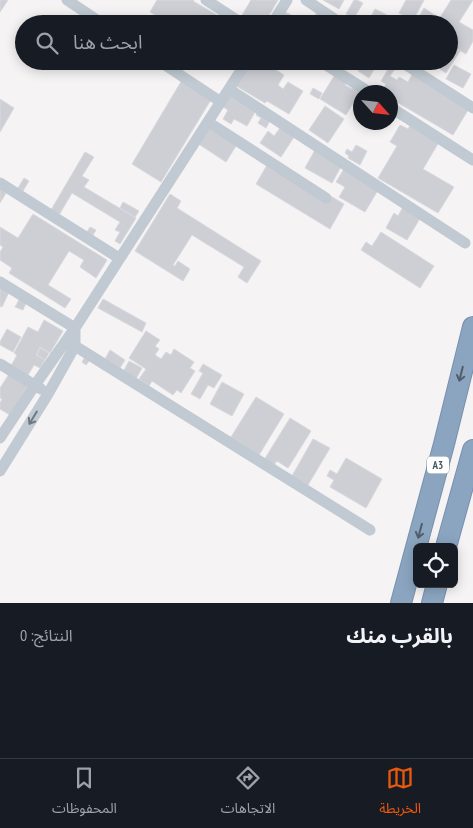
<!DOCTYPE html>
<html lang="ar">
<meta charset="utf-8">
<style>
body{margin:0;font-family:"PT Sans Narrow","Noto Sans Arabic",sans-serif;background:#20242c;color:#f1f3f6;direction:rtl}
.controls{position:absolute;right:15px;bottom:15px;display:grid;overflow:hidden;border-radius:8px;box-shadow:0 2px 12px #0003}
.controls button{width:45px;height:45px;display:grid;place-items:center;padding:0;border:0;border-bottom:1px solid #363941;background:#171b24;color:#f1f3f6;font:25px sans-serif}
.compass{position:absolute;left:353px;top:85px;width:45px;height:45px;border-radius:50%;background:#171b24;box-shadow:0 2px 12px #0003;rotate:117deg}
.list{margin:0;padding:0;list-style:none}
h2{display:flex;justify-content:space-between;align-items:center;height:65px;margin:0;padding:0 20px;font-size:21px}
h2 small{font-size:16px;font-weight:400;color:#9ea1a6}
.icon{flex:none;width:28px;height:28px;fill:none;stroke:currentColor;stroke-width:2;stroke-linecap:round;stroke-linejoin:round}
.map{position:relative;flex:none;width:473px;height:603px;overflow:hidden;direction:ltr}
.search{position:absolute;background:#171b24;box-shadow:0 2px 12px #0003;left:15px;right:15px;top:15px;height:55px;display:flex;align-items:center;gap:12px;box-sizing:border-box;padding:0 18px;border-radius:28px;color:#9ea1a6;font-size:19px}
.sheet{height:155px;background:#171b24}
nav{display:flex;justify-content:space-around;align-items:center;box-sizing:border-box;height:70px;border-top:1px solid #363941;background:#171b24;font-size:14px;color:#9ea1a6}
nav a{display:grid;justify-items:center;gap:2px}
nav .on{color:#ea580c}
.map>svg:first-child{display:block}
.building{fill:#cdcfd5;stroke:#d7d9de}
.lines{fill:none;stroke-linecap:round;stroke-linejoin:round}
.highway-casing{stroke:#7690ad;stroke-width:22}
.street{stroke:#c1cad2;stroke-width:11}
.highway{stroke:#8ba5c1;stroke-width:20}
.oneway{stroke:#505e6b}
.oneway2{stroke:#6e7983}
.labels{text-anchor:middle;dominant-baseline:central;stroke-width:4;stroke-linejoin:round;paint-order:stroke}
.shield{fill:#fff;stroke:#808990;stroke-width:1}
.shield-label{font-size:11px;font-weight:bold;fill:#4a5661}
</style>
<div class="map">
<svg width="473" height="603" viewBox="0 0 473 603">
<rect width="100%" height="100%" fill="#f5f3f3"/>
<path class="building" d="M0,0h8l-8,12z
M157,0h37l-1,1 39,23h-62l-20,-12z
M251,0h27l-14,24h-11l-12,-7z
M323,0h21l-5,9z
M354,0h3l6,3 -9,15 -8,-4z
M406,0h18l-8,15 3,2 5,-9 12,8 -4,8h-15l-18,-11z
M451,0h22l-14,22 14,8v11l-7,13 -17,-10v-20h-13z
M320,7l14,8 -5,9h-19z
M375,9l12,6 -2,4 5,3 -1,2h-22z
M285,12l20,10v2h-26z
M449,44l11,7 -14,22 -18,-12h21z
M247,61h15l22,14 -6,10 5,4 5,-7 15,9 -14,23 -22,-13 -2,2 -32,-19z
M267,61h11l-3,5z
M335,61h23l-6,9 -9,-6 -1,2z
M365,61h14l-10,17 -11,-7z
M420,61h7l-3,5 -5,-3z
M454,65l17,9 -8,14 -17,-9z
M390,66l5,3 -5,7 7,4 2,-3 9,5 6,-11 57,34 -18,30 -63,-37v-6h-9l5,-8 -5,-3z
M336,73l12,8 -3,4 7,4 3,-5 7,4 -16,27 -26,-16z
M182,80l30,18 -51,84 -29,-18z
M313,88l9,5 -3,6 -9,-5z
M229,90l29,17 -11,19 -13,-7 -3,5 -8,-5 5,-9 -8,-5z
M0,99l14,9 -14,24z
M325,106l19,13 -16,24 -19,-13z
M259,110l13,7 -6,11 -8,-5 3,-5 -5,-3z
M212,119l29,19 -15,24 -29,-19z
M413,120l29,17 -19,32 31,18 -16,26 -60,-35 19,-32 -7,-4 10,-17 8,4z
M280,128l14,9 -13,20 -21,-14 8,-12 6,5z
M356,145l11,6 -7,14 -12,-7 1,-2 -4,-3 2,-4 5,3z
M316,148l27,15 -11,20 -27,-15z
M85,152l9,5 -12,19 7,4 -5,7 52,31 -16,26 -5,-3 5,-9 -5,-2 5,-8 -48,-29 -13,22 -8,-5z
M270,160l74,44 -14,25 -74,-45z
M347,164l34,21 -16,27 -26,-15 6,-10 -9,-5z
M24,178l5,3 -6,10 -5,-3z
M0,189l6,4 -6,10z
M170,194l11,7 -4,7 84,53 -14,22 -9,-6 6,-10 -52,-32 -19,30 2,1 3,-5 12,8 -7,12 -48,-30z
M123,202l16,9 -4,6 -15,-9z
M404,205l18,10 -15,25 -21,-12 8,-15 4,3z
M33,214l74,46 -11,18 -16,-11 4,-7 -15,-9 -21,34 23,14 -6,9 -56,-35 3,-5 -12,-8v-8l3,-5 -3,-2v-18l18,11z
M90,227l6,3 -3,5 -6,-3z
M381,232l53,34 -14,22 -59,-38 5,-8 6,4z
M0,285l10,5 -8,17 -2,-1z
M20,298l7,3 -4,9 -8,-3z
M103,299l43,24 -4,9 -44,-24z
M44,320l19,11 -13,22 -10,-6 -4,8 9,5 -5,8 -6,-3 -6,10 -17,-9 6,-11 -3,-2 14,-26 10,5z
M7,329l14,8 -8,15 -13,-7v-3z
M146,331l14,9 -5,6 4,3 -4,6 6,4 5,-7 5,3 3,-6 20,13 -4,6 5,3 -14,22 -4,-3 -4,5 -21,-14 -3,5 -10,-7 7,-10 -17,-11z
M40,348l9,5 -4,7 -8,-5z
M110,350l15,10 -5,8 -15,-9z
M85,357l5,3 -4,5 -4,-3z
M129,361l13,7 -6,11 -13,-7z
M203,364l19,11 -8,13 -6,-3 -8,14 -9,-5 12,-21 -4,-2z
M9,374l19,11 -18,30 -10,-6v-6l2,-4 -2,-1v-10z
M222,382l22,12 -12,22 -22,-12z
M256,397l28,17 -25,41 -28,-18z
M290,418l21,13 -23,37 -11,-7 -4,5 -9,-6z
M313,439l17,9 -22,37 -16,-9z
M346,458l36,21 -16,29 -36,-21 4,-7 -7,-4 3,-6 7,4z"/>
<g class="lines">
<defs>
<path id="highway" d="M446,547l27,-97
M401,603l43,-159 29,-117
M432,603l5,-19"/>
</defs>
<use href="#highway" class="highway-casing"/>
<path class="street" d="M67,0l36,24
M206,0l37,24
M306,0l36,24
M272,24l15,-24
M159,61l62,41
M320,61l49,31
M400,61l73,47
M229,89l236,154
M390,107l83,53
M208,122l118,76
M0,183l119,75
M0,282l75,46 -40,57 -35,53
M75,346l295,184
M0,364l41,25
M0,471l48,-77 27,-48v-18l172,-267"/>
<use href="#highway" class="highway"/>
</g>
<defs><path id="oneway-shaft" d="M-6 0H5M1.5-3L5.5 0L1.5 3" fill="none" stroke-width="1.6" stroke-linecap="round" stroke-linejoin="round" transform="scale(1.25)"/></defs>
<g class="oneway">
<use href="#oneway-shaft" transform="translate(461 374) rotate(104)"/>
<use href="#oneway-shaft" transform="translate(420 531) rotate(105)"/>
</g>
<use class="oneway2" href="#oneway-shaft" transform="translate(33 418) rotate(121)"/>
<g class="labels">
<rect class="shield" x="427" y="456.5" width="22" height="17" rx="4"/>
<g class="shield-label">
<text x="438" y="465">A3</text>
</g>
</g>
</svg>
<div class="controls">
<button><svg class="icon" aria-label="locate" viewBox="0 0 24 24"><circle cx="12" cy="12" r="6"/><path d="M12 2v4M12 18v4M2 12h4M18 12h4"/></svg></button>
</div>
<svg class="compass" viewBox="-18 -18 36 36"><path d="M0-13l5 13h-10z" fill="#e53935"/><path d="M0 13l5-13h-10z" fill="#9ea1a6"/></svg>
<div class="search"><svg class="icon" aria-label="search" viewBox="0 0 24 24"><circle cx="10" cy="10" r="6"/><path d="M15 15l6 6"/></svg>ابحث هنا</div>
</div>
<section class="sheet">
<h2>بالقرب منك<small>النتائج: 0</small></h2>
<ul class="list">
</ul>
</section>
<nav>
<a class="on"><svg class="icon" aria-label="map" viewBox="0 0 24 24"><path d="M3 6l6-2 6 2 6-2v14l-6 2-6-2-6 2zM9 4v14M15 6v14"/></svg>الخريطة</a>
<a><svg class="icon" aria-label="directions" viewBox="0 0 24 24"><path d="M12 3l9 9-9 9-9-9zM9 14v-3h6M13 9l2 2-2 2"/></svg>الاتجاهات</a>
<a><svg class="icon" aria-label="saved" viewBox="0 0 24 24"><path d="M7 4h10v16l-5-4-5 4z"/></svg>المحفوظات</a>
</nav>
